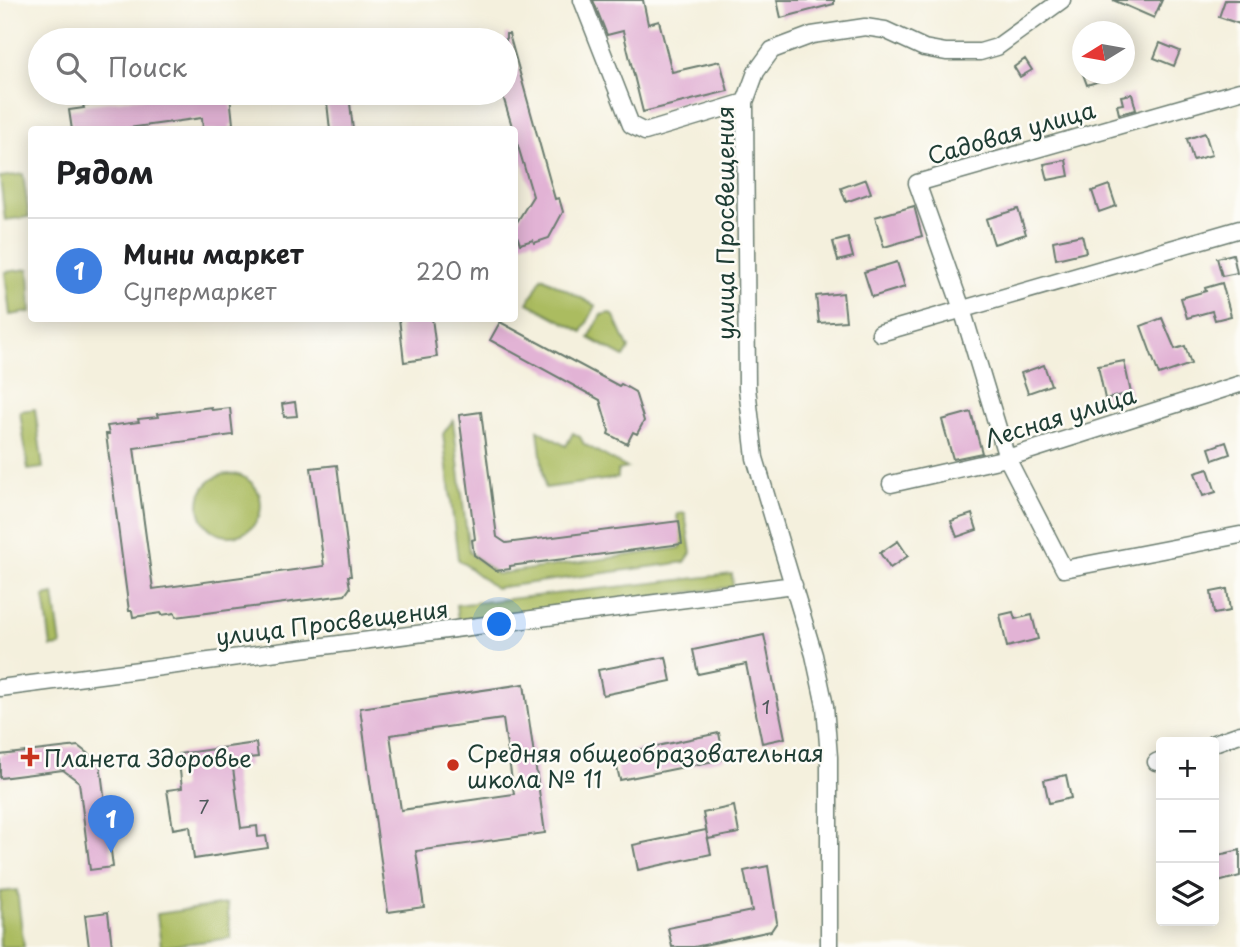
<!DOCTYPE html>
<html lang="ru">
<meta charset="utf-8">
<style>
body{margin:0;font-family:"Playpen Sans",sans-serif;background:#f6f6f6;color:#202124}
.controls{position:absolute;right:21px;bottom:21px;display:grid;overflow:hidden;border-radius:7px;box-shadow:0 4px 18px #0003}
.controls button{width:63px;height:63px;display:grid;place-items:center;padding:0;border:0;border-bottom:2px solid #e0e0e0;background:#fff;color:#202124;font:35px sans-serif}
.compass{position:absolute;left:1072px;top:21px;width:63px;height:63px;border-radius:50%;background:#fff;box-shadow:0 4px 18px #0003;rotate:259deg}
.you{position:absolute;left:500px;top:625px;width:24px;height:24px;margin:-18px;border:5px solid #fff;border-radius:50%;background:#1a73e8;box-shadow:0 0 0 10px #1a73e833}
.badge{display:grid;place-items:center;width:46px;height:46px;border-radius:50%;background:#c8321e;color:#fff;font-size:23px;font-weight:700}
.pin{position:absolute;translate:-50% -58px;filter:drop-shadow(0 2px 4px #0008)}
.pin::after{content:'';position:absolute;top:37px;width:24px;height:21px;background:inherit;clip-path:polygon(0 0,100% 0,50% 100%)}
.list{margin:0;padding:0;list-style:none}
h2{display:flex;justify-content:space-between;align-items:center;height:91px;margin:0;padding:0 28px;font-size:30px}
h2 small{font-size:23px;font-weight:400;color:#757577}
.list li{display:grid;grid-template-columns:46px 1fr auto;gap:21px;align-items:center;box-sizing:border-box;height:105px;padding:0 28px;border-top:2px solid #e0e0e0}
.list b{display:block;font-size:26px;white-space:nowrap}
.list p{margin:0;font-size:23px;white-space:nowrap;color:#757577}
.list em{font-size:23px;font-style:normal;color:#757577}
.icon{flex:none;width:38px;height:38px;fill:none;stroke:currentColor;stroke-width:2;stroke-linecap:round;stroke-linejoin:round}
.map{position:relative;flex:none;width:1240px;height:947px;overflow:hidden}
.search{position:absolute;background:#fff;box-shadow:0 4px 18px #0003;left:28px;top:28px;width:490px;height:77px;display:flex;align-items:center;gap:18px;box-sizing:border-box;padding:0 24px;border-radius:38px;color:#757577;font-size:26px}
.panel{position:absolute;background:#fff;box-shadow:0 4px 18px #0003;left:28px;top:126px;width:490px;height:196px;border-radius:7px}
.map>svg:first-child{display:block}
.green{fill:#abbc60;stroke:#657c4a;stroke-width:2}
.building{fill:#e2b3d5;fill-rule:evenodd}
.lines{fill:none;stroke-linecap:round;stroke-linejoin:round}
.minor-casing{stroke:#6a7c6f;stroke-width:19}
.minor{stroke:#fff;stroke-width:16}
.poi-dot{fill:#c8321e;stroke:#fdfcf7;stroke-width:2.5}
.labels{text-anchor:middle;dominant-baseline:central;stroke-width:5;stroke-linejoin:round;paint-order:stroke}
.number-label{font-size:19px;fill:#505a5c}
.street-label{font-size:23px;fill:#1f3d34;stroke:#fdfcf7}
.poi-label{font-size:23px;fill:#1f3d34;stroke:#fdfcf7;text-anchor:start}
</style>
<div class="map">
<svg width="1240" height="947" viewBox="0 0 1240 947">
<rect width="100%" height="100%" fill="#fdfcf7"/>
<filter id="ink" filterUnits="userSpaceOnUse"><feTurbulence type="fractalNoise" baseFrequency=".0143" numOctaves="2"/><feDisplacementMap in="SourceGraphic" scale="14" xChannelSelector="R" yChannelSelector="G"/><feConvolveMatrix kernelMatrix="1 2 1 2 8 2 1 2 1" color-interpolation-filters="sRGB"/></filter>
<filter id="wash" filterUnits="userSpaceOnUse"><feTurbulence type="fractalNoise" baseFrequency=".00686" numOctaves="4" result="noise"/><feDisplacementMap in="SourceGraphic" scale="28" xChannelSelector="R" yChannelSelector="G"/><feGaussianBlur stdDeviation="1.57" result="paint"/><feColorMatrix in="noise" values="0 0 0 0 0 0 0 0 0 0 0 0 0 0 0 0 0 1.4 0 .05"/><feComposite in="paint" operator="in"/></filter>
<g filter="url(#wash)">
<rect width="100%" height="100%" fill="#f4f0dd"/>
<path class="green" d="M23,174l6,43 -24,3 -5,-43z
M29,269l2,43 -21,3 -5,-43z
M542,277l54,29 -14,26 -54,-29z
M610,313l4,3 15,33 -5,8 -35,-19 12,-23z
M35,409l8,59 -15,2 -8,-59z
M453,420l16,132 28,22 184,-26 -4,-34 8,-1 6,40 -6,9 -190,26 -37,-29 -15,-125z
M538,430l28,16 7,-13 7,4 4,7 43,24 -9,2v8l-73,10z
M199 505a31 31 0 1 1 62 0a31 31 0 1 1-62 0Z
M732,574l1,13 -275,33 -2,-15z
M54,594l7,52 -10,1 -7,-51z
M17,890l7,57h-24v-55z
M227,904l4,34 -70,9 -4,-33z"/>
<g id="blocks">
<path class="building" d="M593,0h50l5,24 11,-3 13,51 48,-11 8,30 -85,21 -20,-81 -16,4z
M777,0h57v4l-53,14z
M1113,0h49l-8,18z
M1225,0h15v24l-21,-7z
M506,34h3l46,165 4,-1 4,14 -14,26 -15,5 -1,-3 -13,4 -6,-17v-4l3,-1 16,-26 -31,-103h4z
M1160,43l20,8 -6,15 -20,-8z
M1025,59l7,11 -12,7 -6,-10z
M1083,74h35l1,1 -32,10z
M182,93h44l1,3 3,-1 3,29 -3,1 1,5h-28l-1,-12 -88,12h-42l-3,-20 15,-2 -1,-3z
M326,93h32l-8,10 3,27h-23z
M1132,94l4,16 -17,4 -2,-9 6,-1 -2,-8z
M1205,133l7,22 -19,5 -6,-21z
M1066,160l3,16 -21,4 -4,-16z
M866,179l5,14 -25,9 -5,-14z
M1109,185l7,21 -17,6 -7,-21z
M914,206l8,30 -38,11 -9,-30z
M1018,209l8,25 -32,10 -8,-25z
M1082,235l4,17 -30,7 -3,-18z
M848,238l5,19 -15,4 -5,-19z
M1233,254l4,19 -15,3 -5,-18z
M897,262l8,25 -33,10 -8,-25z
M1222,283l9,33 -16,4 -3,-9 -25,7 -6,-20 25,-7 -1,-3z
M843,293l3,28 -27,2 -3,-27z
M399,318h33l5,39 -33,5z
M1162,318l13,31 10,-3 6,18 -32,11 -18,-49z
M500,322l119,64 2,-2 14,8 9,29 -7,13 -4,-2 -6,12 -19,-10 1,-3 -9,-31 -110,-60z
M1124,361l7,32 -26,6 -7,-33z
M1044,365l7,20 -23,8 -7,-20z
M295,402l2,14 -13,1 -2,-13z
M211,407l1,3 18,-2 3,27 -99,13 19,141 171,-23 -13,-98 26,-3 14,111h-3l2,12 -5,7 -169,22 -1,-4 -13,2 -1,-2 -28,4 -1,-6h-3l-23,-177h3l-2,-8 32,-4 -1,-3 20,-2 -1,-3z
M481,412l16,125 9,6 173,-22 3,23 -172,22v3l-14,2 -22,-16 -2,-15 3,-1 -16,-124z
M971,412l11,41 -29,6 -11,-39z
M1226,442l4,12 -17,6 -4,-12z
M1208,469l8,23 -13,4 -8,-23z
M972,514l5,16 -20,7 -6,-16z
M898,541l10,15 -18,12 -10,-15z
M1227,589l3,22 -16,3 -3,-22z
M1013,612l2,7 17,-4 6,24 -31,8 -7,-32z
M764,635l21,103 -23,5 -16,-79 -48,10 -5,-24z
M666,657l5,24 -68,14 -5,-25z
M524,684l21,149 -129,18 8,56 -36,5 -28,-204zM503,719l11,75 -113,16 -11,-75z
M719,733l5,26 -104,21 -6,-25z
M256,743l2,14 -10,1 1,8 -16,2 8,60 16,-2 1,11 8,-1 2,12 -74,11 -4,-33 -17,3 -6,-39 15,-2 -4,-34z
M78,746l22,17 13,104 -23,3 -11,-88 -16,-12 -63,8v-23z
M1066,775l5,23 -22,5 -5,-23z
M734,806l5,27 -31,6 -5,-26z
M706,830l5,24 -73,16 -5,-25z
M1240,850v26l-22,6 -4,-26z
M768,866l9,56 -6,9 -77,16h-22l-4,-19 84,-17 -8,-40z
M108,912l4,35h-23l-4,-32z"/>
</g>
</g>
<g filter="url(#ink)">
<use href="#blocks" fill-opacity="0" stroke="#6a7c6f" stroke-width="2"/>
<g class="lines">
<defs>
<path id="minor" d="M582,0l49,125 14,7 100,-30
M1240,91l-323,92 45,126 45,149 57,111 176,-34
M880,333l360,-104
M891,484l116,-26 233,-74
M0,688l794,-103
M1214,743l26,-9
M1156,762l5,-2
M829,947v-190l-4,-51 -11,-51 -59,-197 -8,-70 -2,-286 11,-30 16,-22 40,-15 53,-8 20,3 39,18 22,4h34l17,-5 65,-47"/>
</defs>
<use href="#minor" class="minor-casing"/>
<use href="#minor" class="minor"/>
</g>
</g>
<g class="poi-dot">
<path d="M26.5 746.5h7v7h7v7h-7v7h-7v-7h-7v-7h7z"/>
<circle cx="453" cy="765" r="7"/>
</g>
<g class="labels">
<g class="number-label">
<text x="766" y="706">1</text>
<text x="204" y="806">7</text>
</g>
<g class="street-label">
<text transform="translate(1011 132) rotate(-16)">Садовая улица</text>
<text transform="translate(724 223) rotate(-90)">улица Просвещения</text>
<text transform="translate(1060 416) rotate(-17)">Лесная улица</text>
<text transform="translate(332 622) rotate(-7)">улица Просвещения</text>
</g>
<g class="poi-label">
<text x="467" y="752">Средняя общеобразовательная<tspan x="467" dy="26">школа № 11</tspan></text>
<text x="44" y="757">Планета Здоровье</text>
</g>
</g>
</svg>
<div class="controls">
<button>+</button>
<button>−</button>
<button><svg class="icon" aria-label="layers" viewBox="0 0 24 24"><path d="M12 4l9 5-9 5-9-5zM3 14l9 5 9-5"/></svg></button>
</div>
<svg class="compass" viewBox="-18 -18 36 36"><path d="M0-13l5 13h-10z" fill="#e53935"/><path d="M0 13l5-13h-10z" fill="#757577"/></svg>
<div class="you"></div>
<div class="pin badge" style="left:111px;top:853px;background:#3f7fe0">1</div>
<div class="search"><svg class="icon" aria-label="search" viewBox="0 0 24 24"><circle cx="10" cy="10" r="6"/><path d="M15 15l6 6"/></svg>Поиск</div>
<section class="panel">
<h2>Рядом<small></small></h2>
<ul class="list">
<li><span class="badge" style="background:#3f7fe0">1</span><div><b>Мини маркет</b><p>Супермаркет</p></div><em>220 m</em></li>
</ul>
</section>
</div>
